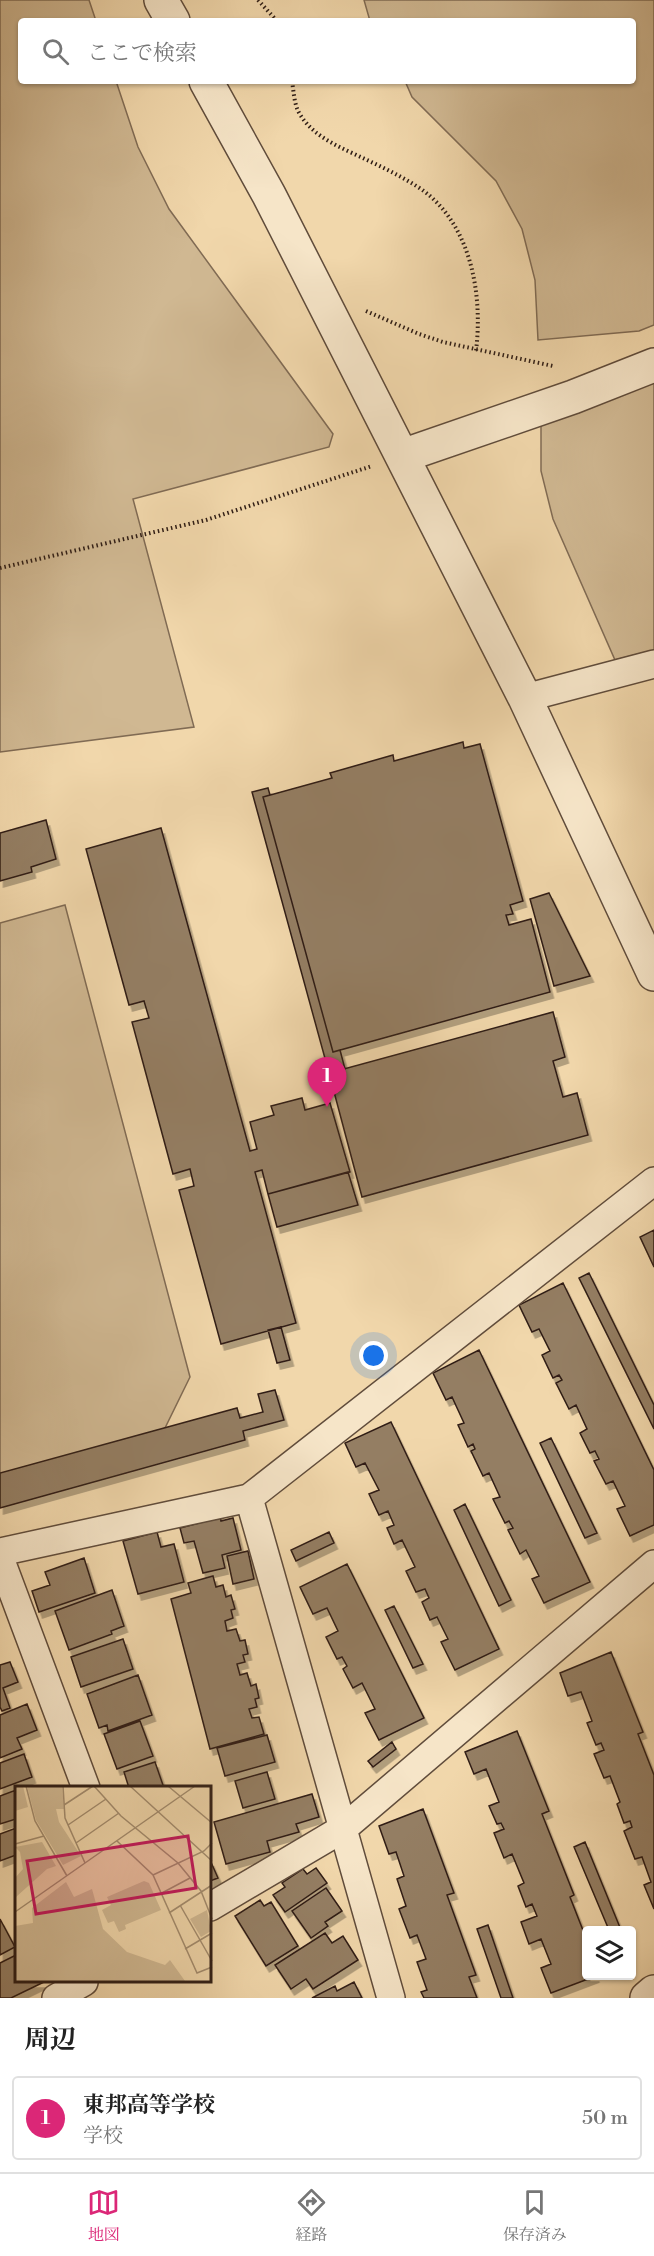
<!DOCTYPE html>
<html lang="ja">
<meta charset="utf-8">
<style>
body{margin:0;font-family:"Libre Bodoni","Noto Serif JP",serif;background:#f2f2f2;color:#222}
.controls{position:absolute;right:18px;bottom:18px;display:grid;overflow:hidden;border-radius:6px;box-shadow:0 2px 4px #0004}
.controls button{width:54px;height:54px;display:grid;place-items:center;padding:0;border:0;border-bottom:2px solid #e0e0e0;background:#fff;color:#222;font:30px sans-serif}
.you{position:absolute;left:374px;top:1356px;width:21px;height:21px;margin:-15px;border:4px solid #fff;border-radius:50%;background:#1a73e8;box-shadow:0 0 0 9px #1a73e833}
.badge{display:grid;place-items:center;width:39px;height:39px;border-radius:50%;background:#db2777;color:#fff;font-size:20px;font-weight:700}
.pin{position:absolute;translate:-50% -50px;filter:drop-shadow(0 2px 3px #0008)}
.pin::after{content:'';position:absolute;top:32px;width:21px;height:18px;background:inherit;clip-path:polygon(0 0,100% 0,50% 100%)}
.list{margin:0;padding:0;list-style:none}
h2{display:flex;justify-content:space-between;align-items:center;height:78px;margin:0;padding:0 24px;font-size:26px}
h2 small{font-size:20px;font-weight:400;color:#767676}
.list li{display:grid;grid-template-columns:39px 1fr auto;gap:18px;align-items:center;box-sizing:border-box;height:84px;margin:0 12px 12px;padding:0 12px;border:2px solid #e0e0e0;border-radius:6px}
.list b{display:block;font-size:22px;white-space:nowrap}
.list p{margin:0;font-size:20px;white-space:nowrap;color:#767676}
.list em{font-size:20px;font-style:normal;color:#767676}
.icon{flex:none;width:33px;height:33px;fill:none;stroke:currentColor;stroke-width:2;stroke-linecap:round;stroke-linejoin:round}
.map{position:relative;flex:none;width:654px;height:1998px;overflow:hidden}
.search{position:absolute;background:#fff;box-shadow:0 2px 4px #0004;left:18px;right:18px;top:18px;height:66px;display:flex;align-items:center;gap:15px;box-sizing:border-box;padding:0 21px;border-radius:6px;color:#767676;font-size:22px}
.sheet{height:174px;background:#fff}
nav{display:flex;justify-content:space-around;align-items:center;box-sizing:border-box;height:84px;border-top:2px solid #e0e0e0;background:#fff;font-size:16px;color:#767676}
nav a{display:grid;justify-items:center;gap:3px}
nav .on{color:#db2777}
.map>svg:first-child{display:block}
.green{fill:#d0b892;stroke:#806b54;stroke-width:1.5}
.building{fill:#947e63;stroke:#301e16;stroke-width:1.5;filter:url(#shadow)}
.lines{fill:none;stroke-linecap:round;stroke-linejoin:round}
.minor-casing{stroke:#604c3b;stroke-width:30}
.tertiary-casing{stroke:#604c3b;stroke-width:36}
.path{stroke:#301e16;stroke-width:4;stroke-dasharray:1.5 3;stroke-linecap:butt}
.minor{stroke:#f6e5c8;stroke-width:27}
.tertiary{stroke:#f6e5c8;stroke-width:33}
.inset-road{fill:none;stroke:#a48d6f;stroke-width:1.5}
.view{fill:#c2185b;fill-opacity:0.15;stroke:#c2185b;stroke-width:3}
.inset-edge{fill:none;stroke:#301e16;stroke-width:3}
</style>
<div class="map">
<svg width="654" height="1998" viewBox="0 0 654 1998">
<defs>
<filter id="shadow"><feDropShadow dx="3.5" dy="6" stdDeviation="0" flood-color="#0004"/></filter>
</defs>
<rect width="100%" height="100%" fill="#f1d7ab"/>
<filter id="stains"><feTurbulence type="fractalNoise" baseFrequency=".00333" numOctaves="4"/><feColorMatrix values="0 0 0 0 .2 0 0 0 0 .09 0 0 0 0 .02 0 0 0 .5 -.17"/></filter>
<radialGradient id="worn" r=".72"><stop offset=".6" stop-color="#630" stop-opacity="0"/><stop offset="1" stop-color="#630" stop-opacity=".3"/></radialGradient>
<path class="green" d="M0,0h89l7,21h-75v60h95l22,66 31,62 164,225 -4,13 -196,52 61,228 -194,25z
M364,0h290v325l-15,6 -101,9 -3,-60 -13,-51 -26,-48 -84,-84 -7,-16h228v-60h-263z
M654,378v272l-39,10 -62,-141 -12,-48v-50z
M65,905l125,472 -27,55 -163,45v-554z"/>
<path class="building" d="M463,742l1,6 16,-4 43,157 -13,4 3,9 -7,1 3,10 22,-6 19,73 -217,60 -70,-255 69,-19 -2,-5 63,-18 1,6z
M268,788l2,7 -7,2 70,255 7,-2 5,19 -16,4 -77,-281z
M46,820l10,39 -25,8 1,5 -32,9v-48z
M161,828l89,323 7,-2 -7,-27 24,-7 -3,-9 31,-8 3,12 25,-7 20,69 -82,22 -6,-24 -7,2 41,151 -75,21 -42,-154 15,-4 -4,-17 -17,5 -41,-152 17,-4 -5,-17 -15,4 -43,-156z
M549,893l41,83 -36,10 -24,-87z
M553,1012l12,45 -12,4 10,36 14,-4 11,42 -226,62 -33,-124z
M348,1172l10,33 -81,22 -9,-33z
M654,1230v37l-14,-30z
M589,1273l65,132v24l-75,-151z
M563,1283l91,187v55l-24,11 -13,-27 8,-3 -12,-25 -7,3 -12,-23 5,-2 -4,-8 -5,2 -10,-20 7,-4 -11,-24 -7,4 -13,-26 6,-3 -3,-5 -6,3 -11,-23 8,-4 -11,-22 -7,3 -13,-27z
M281,1327l9,33 -13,3 -9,-33z
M479,1350l111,232 -46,21 -12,-24 7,-3 -13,-26 -6,4 -12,-24 5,-2 -4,-7 -4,2 -12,-24 7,-2 -11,-24 -6,3 -12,-25 4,-2 -2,-5 -5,3 -10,-22 6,-2 -12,-26 -6,3 -13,-27z
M275,1390l9,30 -41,11 2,9 -245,68v-35l237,-65 3,10 23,-6 -5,-18z
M391,1422l108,227 -44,21 -14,-28 7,-3 -11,-22 -7,3 -8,-18 7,-4 -4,-9 -9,3 -10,-21 9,-4 -13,-27 -8,4 -7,-16 7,-3 -6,-14 -9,4 -10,-21 10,-4 -14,-27 -9,4 -11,-24z
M551,1438l46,95 -12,5 -45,-95z
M465,1504l46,96 -12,6 -45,-96z
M219,1512l2,9 12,-3 8,32 -19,5 3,13 -22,5 -9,-32 -10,2 -4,-15 23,-6 -1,-5z
M157,1532l4,15 13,-3 10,38 -46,12 -15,-53z
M329,1532l5,11 -38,18 -5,-11z
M248,1551l6,28 -21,5 -6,-28z
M84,1558l11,35 -56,19 -7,-21 18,-6 -5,-13z
M347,1564l77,154 -45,22 -14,-27 10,-4 -13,-26 -9,5 -10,-19 4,-3 -5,-9 -5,2 -11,-22 12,-6 -11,-23 -14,6 -13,-27z
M213,1576l3,11 7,-2 3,12 5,-2 4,14 -4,1 2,8 -8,3 2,10 9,-2 4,12 5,-1 3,14 -5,1 2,7 -8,2 3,11 7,-2 4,13 5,-2 3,14 -4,1 2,8 -8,2 3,9 7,-1 5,17 -54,15 -39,-150 20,-6 -3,-10z
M112,1590l12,36 -13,5 1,3 -43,16 -14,-39z
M394,1606l29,58 -10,4 -28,-58z
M123,1639l10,30 -52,18 -10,-30z
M611,1652l32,80 -5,2 16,41v134l-10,-24 7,-3 -9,-25 -7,2 -11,-28 8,-4 -2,-6 -6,2 -7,-19 3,-2 -10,-26 -6,2 -10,-24 10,-4 -3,-7 -5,2 -9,-22 5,-2 -11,-29 -13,4 -8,-23z
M10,1662l8,20 -15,6 7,20 -8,3 -2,-4v-42z
M138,1675l14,40 -44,16 -1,-6 -8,3 -12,-34z
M27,1704l10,26 -20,8 5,11 -22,9v-43z
M140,1721l13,35 -36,13 -13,-35z
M517,1731l32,80 -7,3 32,81 -4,2 16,41v38h10l-45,17 -10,-25 10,-4 -10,-25 -12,5 -8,-22 16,-6 -5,-12 -6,3 -8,-21 6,-3 -12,-29 -8,4 -10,-25 10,-4 -3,-6 -4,1 -8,-18 10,-4 -13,-33 -12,5 -9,-22z
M267,1735l8,27 -50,14 -8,-28z
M392,1742l4,7 -23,18 -5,-6z
M24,1754l8,23 -32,12v-26z
M155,1762l9,26h-35l-5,-16z
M267,1772l8,27 -32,9 -8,-27z
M16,1790v29l-16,5v-28z
M312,1794l7,23 -23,7 3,8 -32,9 3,11 -44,12 -12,-42z
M423,1809l31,84 -7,2 29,80 -7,2 8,21h-53l-3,-6 6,-2 -10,-28 9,-3 -9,-24 -7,3 -11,-29 7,-3 -9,-27 7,-3 -8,-24 -7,2 -10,-28z
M16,1828v27l-16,6v-27z
M585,1842l36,88h-12l-35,-83z
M210,1860l8,18 -8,3z
M316,1868l11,15 -42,29 -12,-17 12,-8 -3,-4 21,-14 4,5z
M326,1888l16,23 -17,11 3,4 -17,12 -19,-27z
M260,1900l4,6 7,-4 27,44 -32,20 -31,-50z
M0,1919l15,28 -15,8z
M488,1925l25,73h-12l-24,-69z
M325,1933l7,10 11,-7 15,24 -45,29 -7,-10 -15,10 -16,-24z
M16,1955v27h28l-33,16h-11v-35z
M354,1982l8,16h-50l23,-12 2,5z"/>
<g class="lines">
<defs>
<path id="minor" d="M525,698l129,-34
M249,1498l142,500
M0,1552l249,-54 405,-317
M0,1558l86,230
M210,1907l134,-79 310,-264
M56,1998l28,-16"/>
<path id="tertiary" d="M161,0l12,21
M206,81l63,114 256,503 129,276
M402,456l171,-59 81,-32
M647,1998l7,-6"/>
</defs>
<use href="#minor" class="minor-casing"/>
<use href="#tertiary" class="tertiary-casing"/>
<path class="path" d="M258,0l19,21
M292,81c2,12 2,25 9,35 14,22 41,32 64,43 19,9 38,18 56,30 50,35 62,105 55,162
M366,311l53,23 24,8 110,24
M0,568l206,-48 166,-54"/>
<use href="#minor" class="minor"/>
<use href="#tertiary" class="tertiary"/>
</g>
<g transform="translate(15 1786)">
<rect width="196" height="196" fill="#f1d7ab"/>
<path d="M0,0h8l5,21 -13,4zM12,0h35l2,23h-8l3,13 22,34 -18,9 -27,-45zM27,56l14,24 -9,3 -31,28 -1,-19 8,-9 -3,-17 -5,-5zM129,95l5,2 12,27 -36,15 1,4 -7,3 -5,-11 -6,2 -6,-13 9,-5 -4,-8zM51,96l8,15 18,-8 11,40 24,23 38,13 5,-5 15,21 -170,1v-56l18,-3 -1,-15zM192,124l4,21 -10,6 -11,-18z" fill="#d0b892"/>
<path class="inset-road" d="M11,0l9,35 32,55M48,0l2,32 20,45M79,0l27,30 57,47 23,28 11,28M115,0l82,75M153,0l44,37M49,19l29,-19M53,39l38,-26M102,55l36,34 44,98 15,-6M61,57l43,-30M0,58l29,-8M138,89l51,-24 8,-8M145,108l30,-16M165,119l32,56M0,126l180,-126M154,127l43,-28M170,163l27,-16"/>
<path class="view" d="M173,50l8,52 -160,26 -9,-53z"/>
<rect width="196" height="196" class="inset-edge"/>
</g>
<rect width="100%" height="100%" filter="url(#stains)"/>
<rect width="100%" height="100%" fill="url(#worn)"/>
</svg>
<div class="controls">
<button><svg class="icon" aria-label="layers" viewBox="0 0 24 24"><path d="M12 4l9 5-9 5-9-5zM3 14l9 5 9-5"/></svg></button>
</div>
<div class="you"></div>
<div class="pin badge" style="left:327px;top:1107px">1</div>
<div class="search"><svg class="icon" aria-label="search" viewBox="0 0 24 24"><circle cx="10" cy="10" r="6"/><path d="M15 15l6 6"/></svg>ここで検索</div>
</div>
<section class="sheet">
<h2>周辺<small></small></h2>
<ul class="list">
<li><span class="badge">1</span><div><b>東邦高等学校</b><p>学校</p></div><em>50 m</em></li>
</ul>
</section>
<nav>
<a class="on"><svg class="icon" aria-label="map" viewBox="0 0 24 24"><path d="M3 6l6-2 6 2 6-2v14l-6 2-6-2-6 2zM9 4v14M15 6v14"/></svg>地図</a>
<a><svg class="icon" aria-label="directions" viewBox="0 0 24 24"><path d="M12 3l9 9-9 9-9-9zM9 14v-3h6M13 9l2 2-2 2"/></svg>経路</a>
<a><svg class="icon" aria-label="saved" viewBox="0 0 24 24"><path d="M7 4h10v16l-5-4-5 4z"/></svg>保存済み</a>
</nav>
